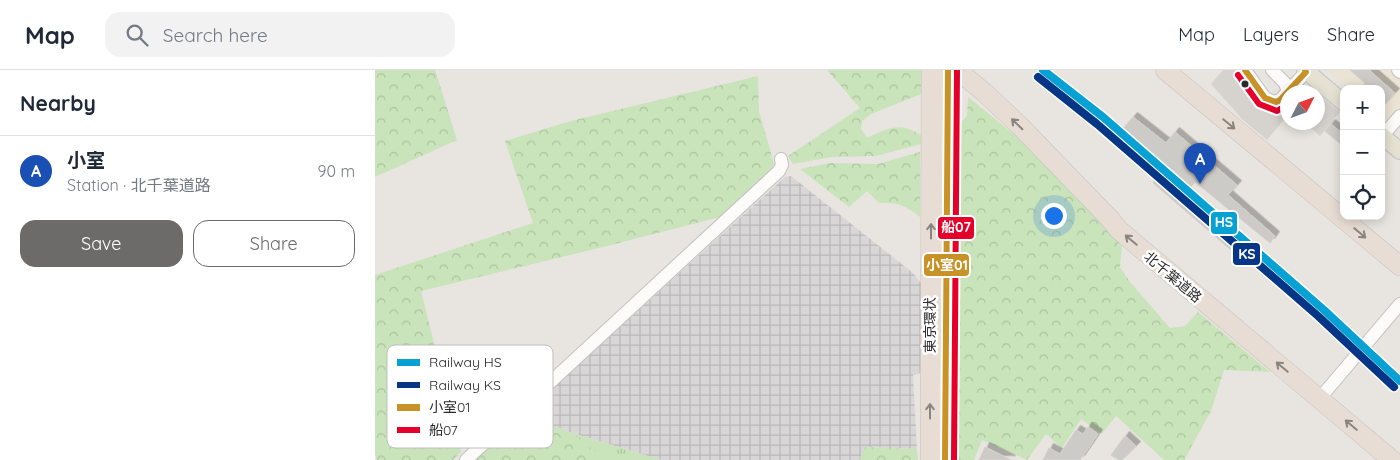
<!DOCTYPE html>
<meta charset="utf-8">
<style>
body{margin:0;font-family:Quicksand,"Noto Sans JP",sans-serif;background:#f2f2f3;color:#1f2937}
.controls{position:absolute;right:15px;top:15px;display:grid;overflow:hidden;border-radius:10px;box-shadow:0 2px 12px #0003}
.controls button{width:45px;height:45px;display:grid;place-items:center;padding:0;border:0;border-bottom:1px solid #e0e1e3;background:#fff;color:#1f2937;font:25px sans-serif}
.compass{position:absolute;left:905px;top:15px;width:45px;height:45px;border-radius:50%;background:#fff;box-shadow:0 2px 12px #0003;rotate:48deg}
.you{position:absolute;left:678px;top:145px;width:18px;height:18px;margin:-12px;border:4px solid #fff;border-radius:50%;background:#1a73e8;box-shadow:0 0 0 8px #1a73e833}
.badge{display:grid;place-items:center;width:32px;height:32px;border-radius:50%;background:#6c6b6a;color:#fff;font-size:16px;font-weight:700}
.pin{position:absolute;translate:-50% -41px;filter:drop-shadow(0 1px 2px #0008)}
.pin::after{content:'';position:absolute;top:26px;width:18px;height:15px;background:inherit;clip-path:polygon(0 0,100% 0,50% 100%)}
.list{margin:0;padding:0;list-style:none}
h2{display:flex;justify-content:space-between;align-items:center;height:65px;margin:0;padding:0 20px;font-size:21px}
h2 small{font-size:16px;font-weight:400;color:#747a83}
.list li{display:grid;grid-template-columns:32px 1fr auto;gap:15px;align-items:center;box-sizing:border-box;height:70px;padding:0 20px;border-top:1px solid #e0e1e3}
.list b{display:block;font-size:19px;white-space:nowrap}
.list p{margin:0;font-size:16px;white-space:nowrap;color:#747a83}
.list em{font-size:16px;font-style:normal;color:#747a83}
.actions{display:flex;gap:10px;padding:15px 20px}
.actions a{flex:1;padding:11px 0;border:1px solid #6c6b6a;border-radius:15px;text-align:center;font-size:18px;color:#6c6b6a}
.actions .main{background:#6c6b6a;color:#fff}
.icon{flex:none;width:28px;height:28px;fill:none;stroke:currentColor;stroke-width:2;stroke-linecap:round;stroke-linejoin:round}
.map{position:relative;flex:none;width:1025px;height:390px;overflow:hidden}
header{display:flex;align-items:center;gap:30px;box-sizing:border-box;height:70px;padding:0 25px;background:#fff;border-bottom:1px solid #e0e1e3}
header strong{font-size:24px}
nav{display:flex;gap:28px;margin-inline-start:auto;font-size:18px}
.search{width:350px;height:45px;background:#f2f2f3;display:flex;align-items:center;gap:12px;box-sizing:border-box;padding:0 18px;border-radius:15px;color:#747a83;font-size:19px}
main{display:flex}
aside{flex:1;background:#fff}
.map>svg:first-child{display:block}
.industrial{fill:url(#industrial-grid)}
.education{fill:#ebe4d5}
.grass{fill:url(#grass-tufts)}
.forest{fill:url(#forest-crowns)}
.plaza{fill:#d6d3ce}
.building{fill:#cdcbc7;stroke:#d3d0cc;filter:url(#shadow)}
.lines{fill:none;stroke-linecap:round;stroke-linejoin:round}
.minor-casing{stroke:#c2c1c1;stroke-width:14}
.major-casing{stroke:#c4c3c1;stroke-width:18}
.highway-casing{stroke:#c4c3c1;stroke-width:20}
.minor{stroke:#fcfbfa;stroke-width:12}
.major{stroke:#e5e2d3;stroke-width:16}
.highway{stroke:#e8ddd4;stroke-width:19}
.bus-1-casing{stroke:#fff;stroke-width:10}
.bus-2-casing{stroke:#fff;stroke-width:10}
.bus-1{stroke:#c89227;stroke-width:6}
.bus-2{stroke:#e4002b;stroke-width:6}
.rail-1-casing{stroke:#fff;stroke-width:11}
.rail-2-casing{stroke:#fff;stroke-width:11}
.rail-1{stroke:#08a1d4;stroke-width:8}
.rail-2{stroke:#073686;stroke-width:8}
.oneway{stroke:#89847f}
.bus-dot{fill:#2a2a2a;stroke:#fff;stroke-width:2}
.labels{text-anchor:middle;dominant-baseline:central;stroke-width:5;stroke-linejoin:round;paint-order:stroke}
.street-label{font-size:14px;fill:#2a2a2a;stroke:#fff}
.key{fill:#fff;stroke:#bfbfbf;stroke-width:1}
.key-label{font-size:14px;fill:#2a2a2a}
.line-badge{stroke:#fff;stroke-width:2}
.badge-label{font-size:14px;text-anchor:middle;font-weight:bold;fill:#fff}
</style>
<header>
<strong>Map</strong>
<div class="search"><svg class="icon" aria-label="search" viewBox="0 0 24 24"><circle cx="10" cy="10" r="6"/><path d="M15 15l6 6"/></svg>Search here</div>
<nav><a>Map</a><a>Layers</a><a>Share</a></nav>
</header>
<main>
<aside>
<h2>Nearby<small></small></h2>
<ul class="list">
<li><span class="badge" style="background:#1a4fb4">A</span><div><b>小室</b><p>Station · 北千葉道路</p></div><em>90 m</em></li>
</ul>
<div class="actions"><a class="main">Save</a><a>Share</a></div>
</aside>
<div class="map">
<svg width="1025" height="390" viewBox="0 0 1025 390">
<defs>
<pattern id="industrial-grid" width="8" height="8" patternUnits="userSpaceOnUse" patternTransform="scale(1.25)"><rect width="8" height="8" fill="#d8d6d7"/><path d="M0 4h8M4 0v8" fill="none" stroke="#bab8b9"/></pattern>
<pattern id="grass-tufts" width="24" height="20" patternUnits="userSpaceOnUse" patternTransform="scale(1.25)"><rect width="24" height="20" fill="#c9e3ba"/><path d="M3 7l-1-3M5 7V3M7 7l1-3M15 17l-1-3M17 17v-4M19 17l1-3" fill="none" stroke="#adc3a0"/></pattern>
<pattern id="forest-crowns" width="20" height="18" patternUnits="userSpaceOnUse" patternTransform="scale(1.25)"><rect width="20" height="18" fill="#c9e3ba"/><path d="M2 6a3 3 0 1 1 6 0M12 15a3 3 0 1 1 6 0" fill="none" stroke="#adc3a0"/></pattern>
<filter id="shadow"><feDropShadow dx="4.5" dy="-4.5" stdDeviation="0" flood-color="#0004"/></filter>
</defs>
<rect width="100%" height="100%" fill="#e8e5e0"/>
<path class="industrial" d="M416,106l122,97 8,10 1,90 -9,2 4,74 -52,-2 -6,13h-198l-92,-28 -45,-18 261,-237z"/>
<path class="education" d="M952,0h67l6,5v34l-10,11h-4l-5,-4v-27h-32z"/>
<path class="grass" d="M194,362l92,28h-60l1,-4z"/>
<path class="forest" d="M0,0h60l22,70 -82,37z
M452,0h94v24l-50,20 -9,7 -1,8 6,9c22,-10 33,-17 55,-2l-1,8 -45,12 -44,1 -39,7 -5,-8 72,-48z
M383,6l1,35 15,53 -2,5 -52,48 -117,30 -182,44 40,161 -8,8h-76l-2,-6v-179l158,-52 -28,-82 66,-20z
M593,27l85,69 69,81 -2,20 10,15 40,46 15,-2 13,-14 72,60 -46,-2 -13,41 -27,49h-20l-48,-44 -14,18 -21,-15 -19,29 -16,-14 -19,26 -45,-20 -8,20h-18l2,-335 9,-9z
M545,82v65c-14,-11 -22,-15 -41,-14l-12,-12 -18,16 -49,-38 30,-6 48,1z
M149,344l45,18 33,24 -1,4h-126z
M490,377l52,2 1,11h-59z"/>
<path class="plaza" d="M848,0h16l16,31 13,10 5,1 6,-3 8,-10v17l-20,24 -24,-20 -32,-36z
M943,24l22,18 -20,24 -15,-13 12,-1z"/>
<path class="building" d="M975,0h19l26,23 -14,15v-19h-21l5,-6z
M758,47l33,26 9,-11 62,53 -9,10 47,41 -5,7 -76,-62 -9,11 72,64 -4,5 -18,-14 -4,3 -78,-67 2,-5 -43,-36z
M956,54l13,11v12l-19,-16z
M713,357l10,7 -18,26h-37l6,-12 11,6 16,-24 7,4z
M750,366l11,10 -14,14h-3l-8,-5z
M610,377l26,13h-32z"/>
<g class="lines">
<defs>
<path id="minor" d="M870,0l20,28 9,4 6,-2 26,-28
M897,0l13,13 3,9
M1023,0l2,2
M1007,66l18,-20
M945,328l80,-94
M91,390l313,-289 3,-6 -1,-6"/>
<path id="major" d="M930,0l39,33
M1006,65l19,16"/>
<path id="highway" d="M790,0l235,196
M593,9l17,14 35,33 91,94 8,10 273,230
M555,390l1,-390
M570,390l3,-390"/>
</defs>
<use href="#minor" class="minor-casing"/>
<use href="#major" class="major-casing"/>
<use href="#highway" class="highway-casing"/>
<use href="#minor" class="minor"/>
<use href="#major" class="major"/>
<use href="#highway" class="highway"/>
<defs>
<path id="bus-1" d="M870,0l20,28 11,4 4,-2 26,-28 -1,-2
M570,390l3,-390"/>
<path id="bus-2" d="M863,5l21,29 18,7 10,-6
M579,390l3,-390"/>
</defs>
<use href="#bus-1" class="bus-1-casing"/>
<use href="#bus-2" class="bus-2-casing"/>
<use href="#bus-1" class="bus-1"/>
<use href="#bus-2" class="bus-2"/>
<defs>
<path id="rail-1" d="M668,0l60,47 221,193 76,71"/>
<path id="rail-2" d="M663,7l59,47 221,192 76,71"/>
</defs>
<use href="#rail-1" class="rail-1-casing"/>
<use href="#rail-2" class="rail-2-casing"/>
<use href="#rail-1" class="rail-1"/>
<use href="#rail-2" class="rail-2"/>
</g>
<defs><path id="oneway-shaft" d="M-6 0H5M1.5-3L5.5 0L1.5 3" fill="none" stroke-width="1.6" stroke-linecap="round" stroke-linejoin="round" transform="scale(1.25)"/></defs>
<g class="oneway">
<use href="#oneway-shaft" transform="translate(642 54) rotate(-136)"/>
<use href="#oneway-shaft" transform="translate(854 54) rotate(40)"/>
<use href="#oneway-shaft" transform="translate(556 161) rotate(-90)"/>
<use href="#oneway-shaft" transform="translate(985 163) rotate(40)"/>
<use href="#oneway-shaft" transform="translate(756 170) rotate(-140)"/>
<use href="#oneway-shaft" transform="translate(907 297) rotate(-140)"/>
<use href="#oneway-shaft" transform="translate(555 341) rotate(-90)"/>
<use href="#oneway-shaft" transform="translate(976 355) rotate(-140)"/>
</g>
<circle class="bus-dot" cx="870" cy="14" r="4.5"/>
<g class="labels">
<g class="street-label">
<text transform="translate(798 207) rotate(40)">北千葉道路</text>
<text transform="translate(555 255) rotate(-90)">東京環状</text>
</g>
</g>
<rect x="12" y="275" width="166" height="103" rx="8" class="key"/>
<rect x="22" y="289" width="23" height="7" fill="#08a1d4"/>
<rect x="22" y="312" width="23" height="6" fill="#073686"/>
<rect x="22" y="334" width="23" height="7" fill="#c89227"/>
<rect x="22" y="357" width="23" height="6" fill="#e4002b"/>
<g class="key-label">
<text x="54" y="297">Railway HS</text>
<text x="54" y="320">Railway KS</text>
<text x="54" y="342">小室01</text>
<text x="54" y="365">船07</text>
</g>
<g class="line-badge">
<rect x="835" y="141" width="28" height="24" rx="5" fill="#08a1d4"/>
<rect x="562" y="146" width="38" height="24" rx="5" fill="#e4002b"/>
<rect x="857" y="172" width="29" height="24" rx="5" fill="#073686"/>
<rect x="548" y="183" width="47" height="24" rx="5" fill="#c89227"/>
</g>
<g class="badge-label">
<text x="849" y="157">HS</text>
<text x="581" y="162">船07</text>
<text x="872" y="189">KS</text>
<text x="572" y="200">小室01</text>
</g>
</svg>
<div class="controls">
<button>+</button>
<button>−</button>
<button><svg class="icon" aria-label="locate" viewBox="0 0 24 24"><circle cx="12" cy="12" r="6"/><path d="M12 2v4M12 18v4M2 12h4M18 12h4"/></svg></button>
</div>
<svg class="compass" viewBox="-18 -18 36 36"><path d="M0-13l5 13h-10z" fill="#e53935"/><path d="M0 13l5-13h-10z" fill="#747a83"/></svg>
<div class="you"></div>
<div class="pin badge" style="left:825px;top:114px;background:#1a4fb4">A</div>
</div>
</main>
